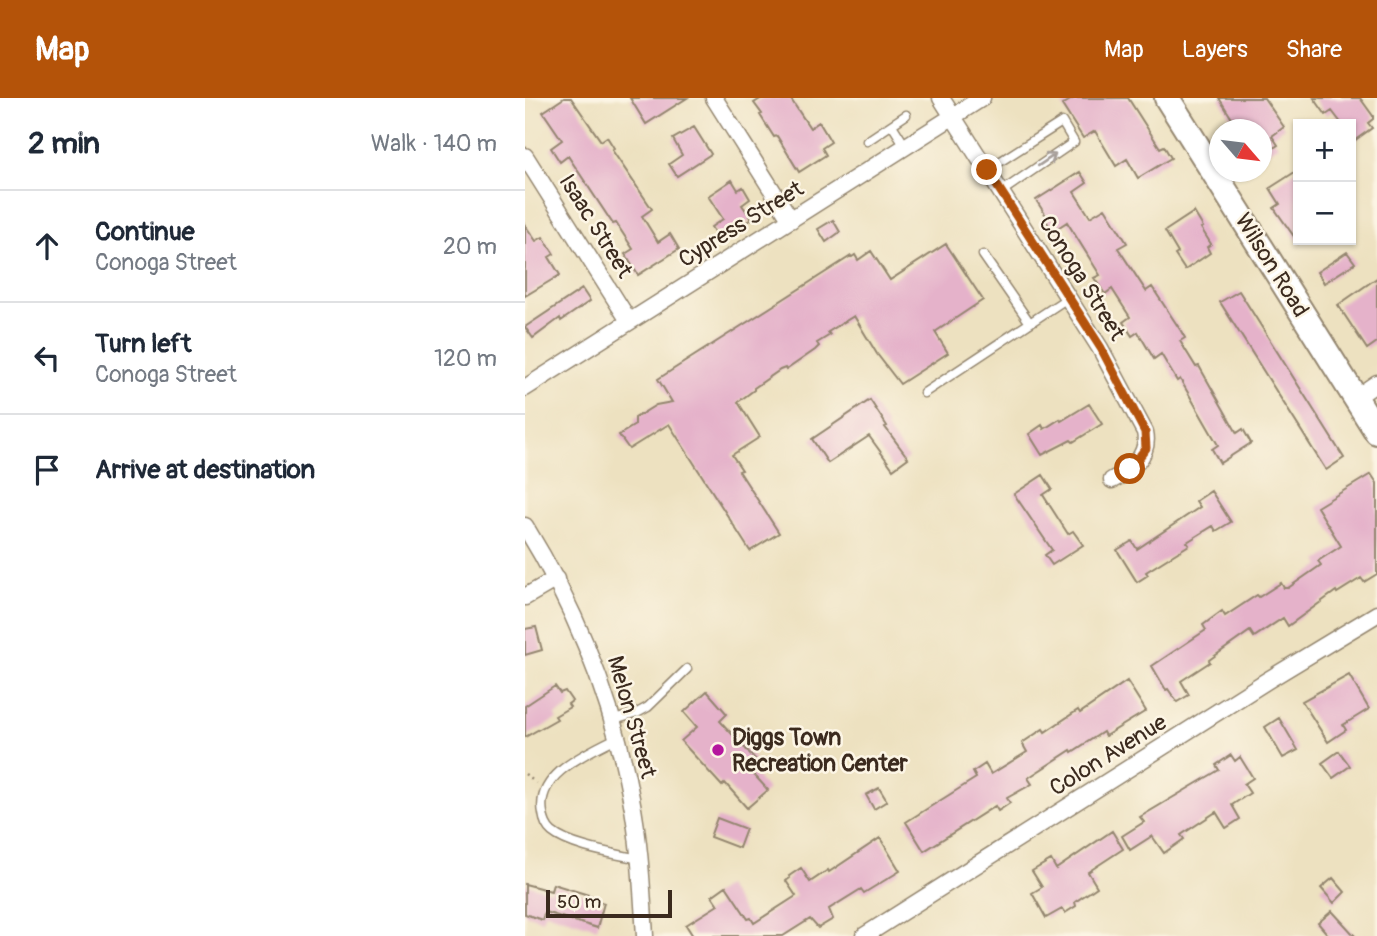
<!DOCTYPE html>
<meta charset="utf-8">
<style>
body{margin:0;font-family:Pangolin,sans-serif;background:#f2f2f3;color:#1f2937}
.controls{position:absolute;right:21px;top:21px;display:grid;overflow:hidden;border-radius:0px;box-shadow:0 2px 5px #0004}
.controls button{width:63px;height:63px;display:grid;place-items:center;padding:0;border:0;border-bottom:2px solid #e0e1e3;background:#fff;color:#1f2937;font:35px sans-serif}
.compass{position:absolute;left:684px;top:21px;width:63px;height:63px;border-radius:50%;background:#fff;box-shadow:0 2px 5px #0004;rotate:118deg}
.scale{position:absolute;left:21px;bottom:18px;width:126px;box-sizing:border-box;padding-left:7px;border:4px solid #3b2a1e;border-top:0;font-size:19px;line-height:24px;white-space:nowrap;color:#3b2a1e;-webkit-text-stroke:5px #fcf5e5;paint-order:stroke}
.stop{position:absolute;width:21px;height:21px;margin:-16px;border:5px solid #b45309;border-radius:50%;background:#fff}
.stop.end{background:#b45309;border-color:#fff;box-shadow:0 2px 7px #0008}
.list{margin:0;padding:0;list-style:none}
h2{display:flex;justify-content:space-between;align-items:center;height:91px;margin:0;padding:0 28px;font-size:30px}
h2 small{font-size:23px;font-weight:400;color:#747a83}
.list li{display:grid;grid-template-columns:46px 1fr auto;gap:21px;align-items:center;box-sizing:border-box;height:112px;padding:0 28px;border-top:2px solid #e0e1e3}
.list b{display:block;font-size:26px;white-space:nowrap}
.list p{margin:0;font-size:23px;white-space:nowrap;color:#747a83}
.list em{font-size:23px;font-style:normal;color:#747a83}
.icon{flex:none;width:38px;height:38px;fill:none;stroke:currentColor;stroke-width:2;stroke-linecap:round;stroke-linejoin:round}
.map{position:relative;flex:none;width:852px;height:838px;overflow:hidden}
header{display:flex;align-items:center;gap:42px;box-sizing:border-box;height:98px;padding:0 35px;background:#b45309;color:#fff}
header strong{font-size:33px}
nav{display:flex;gap:38px;margin-inline-start:auto;font-size:24px}
main{display:flex}
aside{flex:1;background:#fff}
.map>svg:first-child{display:block}
.building{fill:#e5b2ca}
.lines{fill:none;stroke-linecap:round;stroke-linejoin:round}
.lane-casing{stroke:#94866f;stroke-width:11}
.street-casing{stroke:#94866f;stroke-width:19}
.primary-casing{stroke:#94866f;stroke-width:28}
.path{stroke:#94866f;stroke-width:2.5;stroke-dasharray:2 5;stroke-linecap:butt}
.lane{stroke:#fff;stroke-width:8}
.street{stroke:#fff;stroke-width:16}
.primary{stroke:#fff;stroke-width:24}
.oneway{stroke:#a79f9a}
.route{stroke:#b45309;stroke-width:9}
.poi-dot{fill:#b5179e;stroke:#fcf5e5;stroke-width:2.5}
.labels{text-anchor:middle;dominant-baseline:central;stroke-width:5;stroke-linejoin:round;paint-order:stroke}
.street-label{font-size:23px;fill:#3b2a1e;stroke:#fcf5e5}
.poi-label{font-size:23px;font-weight:bold;fill:#3b2a1e;stroke:#fcf5e5;text-anchor:start}
</style>
<header>
<strong>Map</strong>
<nav><a>Map</a><a>Layers</a><a>Share</a></nav>
</header>
<main>
<aside>
<h2>2 min<small>Walk · 140 m</small></h2>
<ul class="list">
<li><svg class="icon" aria-label="ahead" viewBox="0 0 24 24"><path d="M12 20V5M6 11l6-6 6 6"/></svg><div><b>Continue</b><p>Conoga Street</p></div><em>20 m</em></li>
<li><svg class="icon" aria-label="left" viewBox="0 0 24 24"><path d="M17 20v-9H6M10 6l-5 5 5 5"/></svg><div><b>Turn left</b><p>Conoga Street</p></div><em>120 m</em></li>
<li><svg class="icon" aria-label="arrive" viewBox="0 0 24 24"><path d="M6 21V4h12l-3 4 3 4H6"/></svg><div><b>Arrive at destination</b></div></li>
</ul>
</aside>
<div class="map">
<svg width="852" height="838" viewBox="0 0 852 838">
<rect width="100%" height="100%" fill="#fcf5e5"/>
<filter id="ink" filterUnits="userSpaceOnUse"><feTurbulence type="fractalNoise" baseFrequency=".0143" numOctaves="2"/><feDisplacementMap in="SourceGraphic" scale="14" xChannelSelector="R" yChannelSelector="G"/><feConvolveMatrix kernelMatrix="1 2 1 2 8 2 1 2 1" color-interpolation-filters="sRGB"/></filter>
<filter id="wash" filterUnits="userSpaceOnUse"><feTurbulence type="fractalNoise" baseFrequency=".00686" numOctaves="4" result="noise"/><feDisplacementMap in="SourceGraphic" scale="28" xChannelSelector="R" yChannelSelector="G"/><feGaussianBlur stdDeviation="1.57" result="paint"/><feColorMatrix in="noise" values="0 0 0 0 0 0 0 0 0 0 0 0 0 0 0 0 0 1.4 0 .05"/><feComposite in="paint" operator="in"/></filter>
<g filter="url(#wash)">
<rect width="100%" height="100%" fill="#ede1c0"/>
<g id="blocks">
<path class="building" d="M39,0h7l30,43 6,-4 7,11 -2,2 40,59 -10,7 16,26 12,-8 9,15 -41,26 -13,-21 8,-5 -17,-26 -3,1 -45,-68 -8,6 -9,-14 11,-8 -19,-28z
M105,0h57l-41,26z
M237,0h28l20,30 9,-6 12,20 -9,6 4,7 -27,17 -22,-36 -3,1 -14,-22 2,-1 -8,-11z
M549,0h54l32,50 4,-2 7,12 -33,20 -11,-19 -11,7 -21,-35 -12,7 -21,-33z
M694,0h45l20,29 -12,9 6,9 -16,11v-26h-23z
M789,0h46l13,18v3l-5,4 4,5 -21,15v-19h-9l-10,-13 -6,4z
M169,29l17,27 -34,22 -8,-12 13,-9 -9,-16z
M773,72v72l-24,-34 6,-4 -10,-16z
M555,74l7,11 -13,9 16,25 15,-9 22,35 -9,5 28,43 6,-4 29,44 4,7 -5,3 16,26 3,-1 38,67 6,-4 8,14 -31,20 -8,-14 6,-4 -38,-66 -3,2 -16,-27 -7,5 -16,-27 -6,4 -9,-14 7,-5 -18,-28 -7,5 -11,-16 6,-3 -33,-53 -14,9 -8,-12 2,-2 -11,-17z
M207,82l6,10 5,-3 7,12 -8,6 10,14 -32,21 -9,-13 12,-8 -15,-23z
M669,114l9,15 -2,1 10,16 -4,3 3,6 -25,17 -10,-15 3,-2 -13,-22z
M308,122l7,12 -14,10 -8,-13z
M0,127l11,16 7,-4 11,17 -5,3 11,18 -35,21z
M421,146l37,56 -48,32 13,21 -48,31 -23,-30 -23,-38 -26,16 2,3 -13,8 2,3 -4,4 -29,20 -1,-2 -5,2 -26,18v2l-16,12 22,35 -28,18 10,15 -3,1 40,62 -29,18 -81,-127 -40,25 -10,-14 16,-10v-7l21,-13 16,-3 -14,-23 193,-123 1,1 3,-2 3,5 13,-9 19,29z
M822,154l8,11 -31,20 -7,-11z
M852,180v64l-10,7 -29,-44z
M57,191l8,12 -29,20 -1,-3 -27,20 -8,-11z
M714,193l105,167 -18,12 -106,-168z
M345,302l17,26 -2,1 23,31 -15,11 -24,-33 -41,27 -16,-24z
M564,306l13,20 -29,18 -2,-2 -29,15 -13,-21 13,-9 2,4 16,-10 1,2z
M846,376l6,9v91l-13,8 -3,-4 -24,15 -1,-2 -48,35 -5,-8 -29,19 -4,-6 -41,29 1,2 -29,19 8,14 -12,7 -9,-13 -2,1 -14,-24 54,-36 -3,-5 19,-14 3,5 32,-21 2,2 22,-14 3,5h4l33,-23 -3,-4 23,-15 -24,-39z
M518,377l9,14 -9,6 25,39 5,-3 10,14 -31,20 -7,-10 7,-5 -38,-56z
M686,393l20,31 -15,9 -3,-5 -26,16 2,3 -43,27 2,3 -11,7 -20,-32 15,-9 5,8 63,-42 -4,-6z
M11,529l6,23 -17,5v-26z
M824,577l20,34 -26,16 3,5 -18,12 -26,-41z
M602,583l19,30 -41,25 -2,-4 -31,20 -1,-2 -43,28 4,6 -25,14 3,5 -12,8 -3,-5 -71,45 -18,-29 70,-44 -3,-6 12,-8 6,10 36,-22 -5,-9 21,-14 2,3 33,-22 2,3z
M30,588l5,7 5,-2 7,10 -4,3 2,3 -15,9 2,3 -32,18v-31z
M182,593l20,23 -7,7 35,38 -9,7 22,24 -21,18 -22,-25 -3,3 -41,-45 16,-14 -13,-15z
M754,620l19,32 -15,8 -18,-31z
M814,653l11,15 -17,12 -11,-15z
M706,657l4,6 5,-4 13,21 -9,6 6,9 -18,12 8,14 -14,9 -10,-16 -35,23 3,4 -20,14 -12,-17 -22,14 -8,-14 22,-14 -4,-5 79,-47 -3,-5z
M354,690l8,13 -13,8 -8,-14z
M192,720l29,11 -7,19 -29,-11z
M587,733l11,18 -35,23 9,15 -22,15 1,4 -11,7 -3,-4 -16,9 -14,-25 10,-6 -10,-16 19,-11 5,9z
M355,740l20,33 -36,22 -3,-4 -32,20 4,10 -15,9 -8,-9 -27,17h-90l-7,-11 32,-20 -6,-9 14,-10 22,33 3,-1 3,5 42,-27 -10,-15 4,-3 -1,-2 12,-8 9,14 18,-12 1,2z
M808,780l12,14 -11,11 -13,-15z
M0,786l26,7 2,-7 42,13 -1,3 10,3 -7,25 -52,-16 -3,8 -17,-6z
M807,813l23,25h-26l-11,-13z"/>
</g>
</g>
<g filter="url(#ink)">
<use href="#blocks" fill-opacity="0" stroke="#94866f" stroke-width="2"/>
<g class="lines">
<defs>
<path id="lane" d="M367,27l14,22
M342,43l39,-26
M462,72l75,-48 12,20 -73,50
M458,157l47,68
M399,295l145,-96
M86,623l26,-8 11,-6 39,-38
M91,640c-28,15 -81,36 -73,75 1,8 3,14 9,19 18,15 64,22 87,27"/>
<path id="street" d="M189,0l77,122
M416,0l159,250 45,84c5,23 -14,39 -33,48
M0,58l104,165
M0,290l457,-290
M830,300l22,-15
M0,428c51,83 88,175 106,272 9,45 11,92 14,138
M0,499l31,-18
M339,838l404,-256 109,-66"/>
<path id="primary" d="M642,0l210,334"/>
</defs>
<use href="#lane" class="lane-casing"/>
<use href="#street" class="street-casing"/>
<use href="#primary" class="primary-casing"/>
<path class="path" d="M0,676l11,9"/>
<use href="#lane" class="lane"/>
<use href="#street" class="street"/>
<use href="#primary" class="primary"/>
</g>
<defs><path id="oneway-shaft" d="M-6 0H5M1.5-3L5.5 0L1.5 3" fill="none" stroke-width="1.6" stroke-linecap="round" stroke-linejoin="round" transform="scale(1.75)"/></defs>
<use class="oneway" href="#oneway-shaft" transform="translate(522 62) rotate(-34)"/>
</g>
<g class="lines" filter="url(#ink)">
<path class="route" d="M462,72l114,178 44,84 1,16 -16,21"/>
</g>
<circle class="poi-dot" cx="193" cy="652" r="7"/>
<g class="labels">
<g class="street-label">
<text transform="translate(216 126) rotate(-32)">Cypress Street</text>
<text transform="translate(71 128) rotate(58)">Isaac Street</text>
<text transform="translate(747 167) rotate(58)">Wilson Road</text>
<text transform="translate(557 180) rotate(58)">Conoga Street</text>
<text transform="translate(107 619) rotate(74)">Melon Street</text>
<text transform="translate(583 657) rotate(-32)">Colon Avenue</text>
</g>
<g class="poi-label">
<text x="207" y="639">Diggs Town<tspan x="207" dy="26">Recreation Center</tspan></text>
</g>
</g>
</svg>
<div class="controls">
<button>+</button>
<button>−</button>
</div>
<svg class="compass" viewBox="-18 -18 36 36"><path d="M0-13l5 13h-10z" fill="#e53935"/><path d="M0 13l5-13h-10z" fill="#747a83"/></svg>
<div class="scale">50 m</div>
<div class="stop" style="left:605px;top:371px"></div>
<div class="stop end" style="left:462px;top:72px"></div>
</div>
</main>
